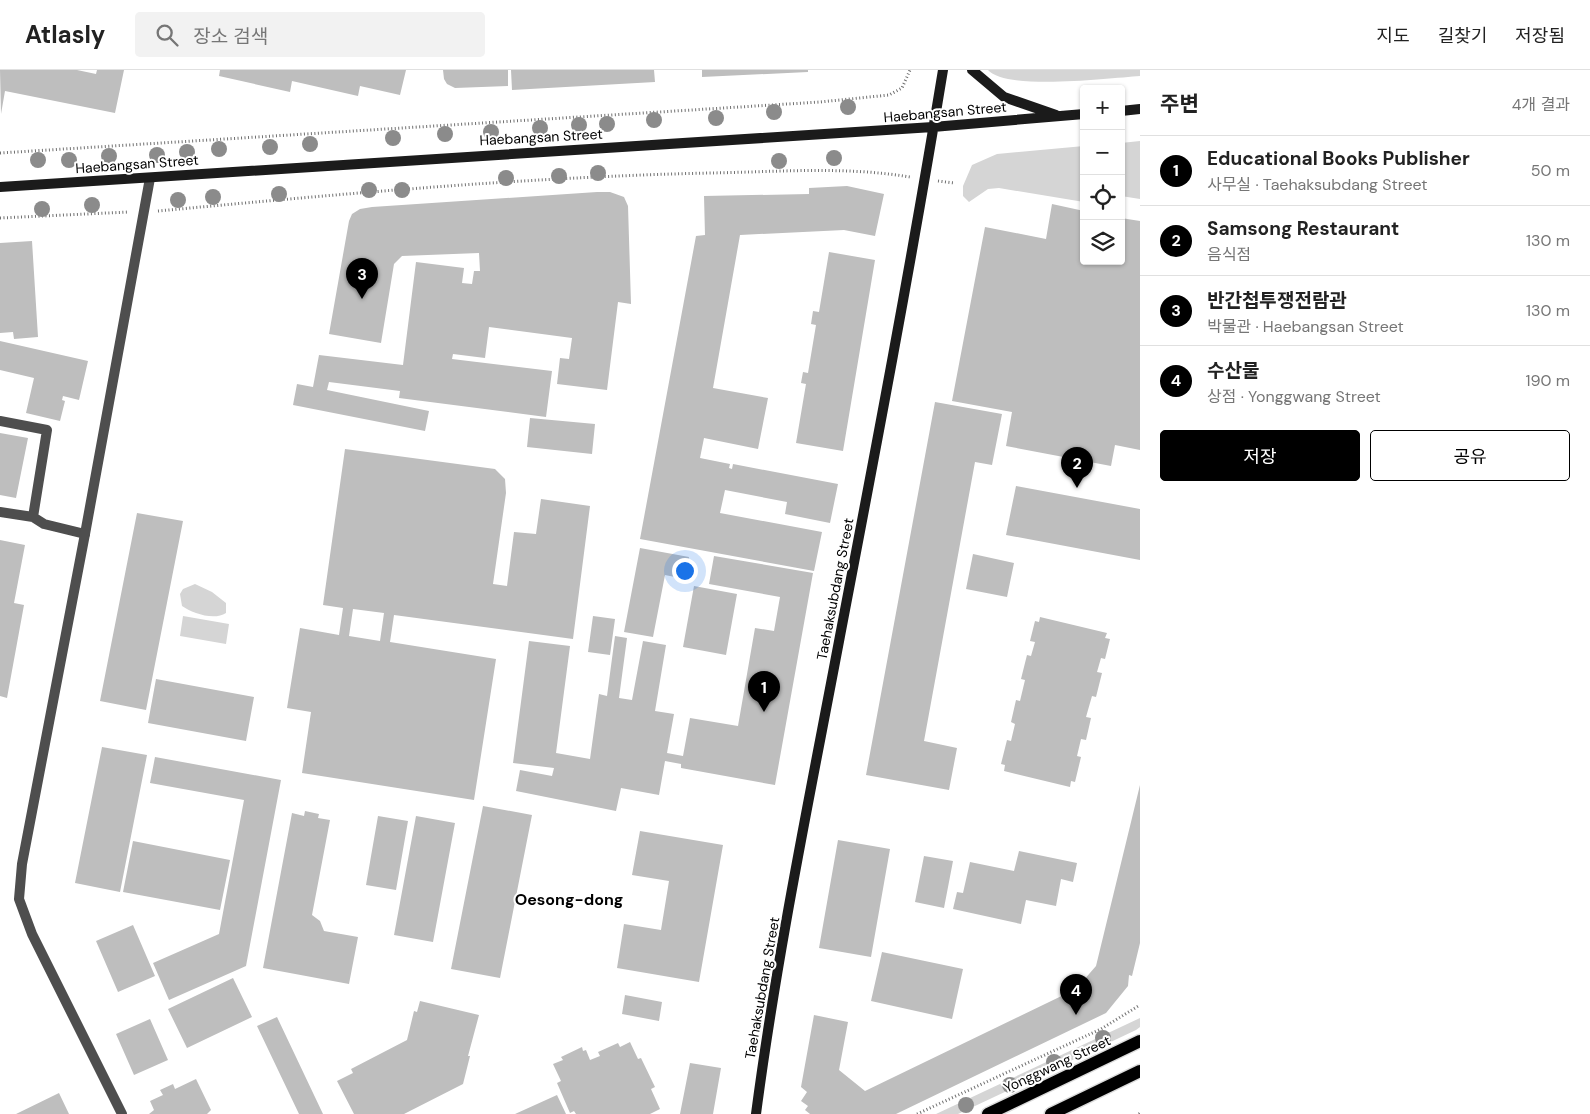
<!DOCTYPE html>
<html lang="ko">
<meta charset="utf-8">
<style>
body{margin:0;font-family:"DM Sans","Noto Sans KR",sans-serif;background:#f2f2f2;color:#222}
.controls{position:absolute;right:15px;top:15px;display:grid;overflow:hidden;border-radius:5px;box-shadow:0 1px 4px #0004}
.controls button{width:45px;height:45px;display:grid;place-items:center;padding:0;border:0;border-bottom:1px solid #e0e0e0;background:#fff;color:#222;font:25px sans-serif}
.you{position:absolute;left:684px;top:500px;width:18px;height:18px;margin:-12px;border:4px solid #fff;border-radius:50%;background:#1a73e8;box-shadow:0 0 0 8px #1a73e833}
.badge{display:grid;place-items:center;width:32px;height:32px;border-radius:50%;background:#000;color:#fff;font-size:16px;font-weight:700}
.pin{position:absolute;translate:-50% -41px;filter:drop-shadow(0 1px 2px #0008)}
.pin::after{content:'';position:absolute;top:26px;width:18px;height:15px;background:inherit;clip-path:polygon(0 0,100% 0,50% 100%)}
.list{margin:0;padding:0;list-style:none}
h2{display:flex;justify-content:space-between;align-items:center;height:65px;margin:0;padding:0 20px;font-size:21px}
h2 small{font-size:16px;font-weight:400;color:#767676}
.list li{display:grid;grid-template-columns:32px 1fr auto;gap:15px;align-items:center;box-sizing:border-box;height:70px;padding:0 20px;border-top:1px solid #e0e0e0}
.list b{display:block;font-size:19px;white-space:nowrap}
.list p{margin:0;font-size:16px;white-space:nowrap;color:#767676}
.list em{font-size:16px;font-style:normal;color:#767676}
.actions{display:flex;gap:10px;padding:15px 20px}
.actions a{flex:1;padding:11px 0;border:1px solid #000;border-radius:5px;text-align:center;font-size:18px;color:#000}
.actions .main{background:#000;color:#fff}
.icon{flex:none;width:28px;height:28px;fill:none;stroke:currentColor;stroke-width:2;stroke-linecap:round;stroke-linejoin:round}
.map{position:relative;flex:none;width:1140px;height:1044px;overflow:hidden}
header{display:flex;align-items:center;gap:30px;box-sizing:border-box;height:70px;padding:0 25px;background:#fff;border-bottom:1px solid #e0e0e0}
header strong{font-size:24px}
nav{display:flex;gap:28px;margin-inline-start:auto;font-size:18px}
.search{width:350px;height:45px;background:#f2f2f2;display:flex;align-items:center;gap:12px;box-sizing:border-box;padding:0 18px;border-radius:5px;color:#767676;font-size:19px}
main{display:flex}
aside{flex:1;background:#fff}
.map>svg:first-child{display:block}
.green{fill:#d5d5d5}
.building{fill:#bebebe;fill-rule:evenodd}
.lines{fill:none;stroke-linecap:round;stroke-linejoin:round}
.primary-casing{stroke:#dbdbdb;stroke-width:15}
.path{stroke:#707070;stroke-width:3;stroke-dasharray:1 2.5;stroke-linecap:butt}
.service{stroke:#4e4e4e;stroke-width:10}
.minor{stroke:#4e4e4e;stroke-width:10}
.secondary{stroke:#1b1b1b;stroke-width:10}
.primary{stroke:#000;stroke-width:12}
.tree{fill:#8b8b8b}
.labels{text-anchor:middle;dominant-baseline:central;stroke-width:4;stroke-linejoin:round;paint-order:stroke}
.street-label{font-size:14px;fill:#000;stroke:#fff}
.quarter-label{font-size:16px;font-weight:bold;fill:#000;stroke:#fff}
</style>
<header>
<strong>Atlasly</strong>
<div class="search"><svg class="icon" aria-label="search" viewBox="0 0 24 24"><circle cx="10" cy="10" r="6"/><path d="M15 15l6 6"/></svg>장소 검색</div>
<nav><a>지도</a><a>길찾기</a><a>저장됨</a></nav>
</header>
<main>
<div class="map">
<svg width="1140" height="1044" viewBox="0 0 1140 1044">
<rect width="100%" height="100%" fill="#fff"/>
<path class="green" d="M988,0h152v6c-30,2 -134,15 -152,-6z
M1140,71v58l-19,-3v-53z
M1084,76v56l-85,-14 -11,1 -19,13 -6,-6v-10l9,-21 25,-11z
M195,514l17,8 14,11v10c-12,8 -34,0 -44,-7l-2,-12 3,-5z
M183,546l46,8 -3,20 -46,-8z
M1140,948v9l-4,3 -178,84h-22z"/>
<path class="building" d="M0,0h77l19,4 1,-4h27l-9,43 -110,-22 -4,23z
M220,0h186l-6,25 -40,-9 -2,10 -66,-15 -2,11 -71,-16z
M443,0h65v16l-53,2 -8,-4 -3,-5z
M511,0h143l1,12 -143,8z
M702,0h106v2l-106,5z
M847,116l37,8 -9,42 -31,-6 -104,5 -27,153 55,10 -10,51 -54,-11 -4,20 30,6 -1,4 3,1 1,-5 105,20 -8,39 -45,-9 2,-12 -62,-12 -5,23 102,19 -8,39 -174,-32 56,-303 9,-1 -1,-39 105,-2v-6z
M597,122h13l14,5 4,9 3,98 -13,-2 -11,88 -50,-6 3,-26 9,1 3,-21 -83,-11 -4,31 -32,-4 -1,5 100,12 -6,46 -147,-19 1,-7 -71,-9 -2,8 102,21 -4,20 -132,-26 4,-21 16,3 6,-32 84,10 13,-103 48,6 -2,15 10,1 2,-13h6l-1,-18 -77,3 -8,8 -13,79 -52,-9 20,-113 3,-7 8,-5 12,-2z
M1052,134l32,7v50h37v-43l19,3v229l-25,-5 -4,21 -105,-20 6,-34 -60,-11 33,-174 61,12z
M32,171l6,96 -24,2 -1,-7 -13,1v-90z
M829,182l46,8 -32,191 -47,-8 10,-59 -5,-1 2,-11 5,1 8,-48 -5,-1 2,-13 6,1z
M0,271l88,20 -9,39 -16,-4 -1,4 3,1 -5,20 -34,-8 8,-35 -34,-8z
M935,332l67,12 -10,51 -17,-3 -51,279 33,7 -8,42 -83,-15z
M530,348l65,6 -3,30 -65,-7z
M0,363l28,5 -12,60 -16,-3z
M345,379l150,20 10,10 1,14 -13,91 14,2 7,-54 22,2 5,-35 49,7 -17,133 -179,-24 -4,27 106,17 -22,141 -172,-27 9,-61 -24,-4 13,-80 39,7 4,-27 -20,-3zM353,539l31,4 -4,28 -31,-5z
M1016,416l124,23v51l-134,-25z
M137,443l46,8 -37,189 -46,-9z
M0,470l25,5 -11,58 10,2 -17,93 -7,-2z
M640,478l49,9 -4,22 -20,-4 -12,62 -29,-5z
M973,484l41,9 -7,34 -41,-8z
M714,486l99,17 -38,212 -94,-17v-4l-16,-3 -6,34 -38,-7 -5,23 -100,-20 4,-21 32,6 2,-8 -41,-5 16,-122 41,5 -14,107 34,6 9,-65 8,2 8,-60 12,2 -8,60 13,2 11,-59 23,4 -11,66 19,3 -7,39 16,3 7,-38 48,8 17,-98 19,3 6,-34 -71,-13z
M694,516l43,8 -11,61 -43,-8z
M593,546l22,3 -5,36 -22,-3z
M1040,547l67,16 -2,5 5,1 -5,20 -4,-1 -4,14 5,1 -6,24 -4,-1 -6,21 5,1 -5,22 -5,-1 -4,17 4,1 -6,25 -4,-1 -1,6 -66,-16 1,-6 -4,-1 6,-24 4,1 4,-17 -4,-2 5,-22 4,1 5,-21 -4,-1 6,-24 4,1 4,-14 -5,-1 5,-20 4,1z
M156,609l98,18 -8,44 -98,-18z
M102,677l45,8 -27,137 -45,-9z
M155,687l126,23 -35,186 -77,34 -16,-37 66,-29 25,-134 -94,-17z
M1140,715v158l-8,33 -3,-1 -1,11 -22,27 -210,101h-86l-5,-4 3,-4 -7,-5 6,-9 -6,-5 13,-72 34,7 -9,48 26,21 211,-102 20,-23z
M483,736l49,9 -32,163 -49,-9z
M305,741l14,3 -1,4 12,2 -18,95 8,6 4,10 34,6 -9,47 -86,-16 29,-155 12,3z
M378,746l30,5 -12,69 -30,-5z
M416,746l39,7 -22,119 -39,-7z
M640,761l83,14 -24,137 -82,-14 7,-44 37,6 8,-49 -37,-6z
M838,770l52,9 -19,108 -52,-9z
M133,771l97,19 -10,50 -97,-18z
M1019,781l58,12 -4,19 -12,-3 -5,27 -30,-6 -5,24 -68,-15 4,-17 6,1 7,-31 44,9z
M924,786l29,5 -9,47 -29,-6z
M133,855l22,51 -37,16 -22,-51z
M882,882l81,17 -11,50 -81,-18z
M233,908l19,39 -65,31 -19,-39z
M625,925l37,7 -3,19 -37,-7z
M420,931l59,14 -11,41h2l-7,28 -59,30h-50l-17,-33 16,-8 -2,-4 56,-29 7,-29 3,1z
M277,947l46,97h-24l-42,-88z
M150,949l18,41 -34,15 -18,-41z
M630,972l8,17 3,-1 14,29 -4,2 9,20 -10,5h-74l-2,-3 -4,2 -13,-30 4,-2 -8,-17 10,-4 -2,-3 21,-10 1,4 3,-1 4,10 10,-4 -2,-4 20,-9 2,4z
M690,993l31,5 -8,46h-33z
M196,1009l15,31 -4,4h-58l5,-4 -4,-9 13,-6 -3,-5 13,-6 2,5z
M59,1023l10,21h-53z
M557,1025l9,19h-51z"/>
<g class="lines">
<defs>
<path id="primary" d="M988,1044l152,-73
M1051,1044l89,-43"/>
</defs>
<use href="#primary" class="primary-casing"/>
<path class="path" d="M0,83l820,-51 69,-7 13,-7 8,-18
M938,111l16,2
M158,141c183,-17 367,-34 552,-38 66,-1 134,-7 200,4
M0,148l129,-6
M917,1044l184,-85 39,-24
M1139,1044l1,-1"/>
<path class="service" d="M0,351l47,9 -14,87 -33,-5
M33,447l11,7 41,10"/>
<path class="minor" d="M122,1044l-90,-180 -13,-35 3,-35 63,-330 65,-356"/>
<path class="secondary" d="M972,0l32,27 52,18
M1121,41l19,-2
M0,117l933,-60 151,-13
M756,1044c21,-160 54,-319 84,-478 36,-188 72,-377 103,-566"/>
<use href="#primary" class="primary"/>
</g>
<g class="tree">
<circle cx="848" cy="37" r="8"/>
<circle cx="774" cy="42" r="8"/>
<circle cx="716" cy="48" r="8"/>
<circle cx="654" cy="50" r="8"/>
<circle cx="607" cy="54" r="8"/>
<circle cx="579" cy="55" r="8"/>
<circle cx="540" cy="58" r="8"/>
<circle cx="491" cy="62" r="8"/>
<circle cx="445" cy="64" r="8"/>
<circle cx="393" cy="68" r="8"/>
<circle cx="310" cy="74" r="8"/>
<circle cx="270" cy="77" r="8"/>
<circle cx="219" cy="79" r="8"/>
<circle cx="187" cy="82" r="8"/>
<circle cx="157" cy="85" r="8"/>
<circle cx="109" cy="86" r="8"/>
<circle cx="834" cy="88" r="8"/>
<circle cx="38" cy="90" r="8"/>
<circle cx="69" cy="90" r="8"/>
<circle cx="779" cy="91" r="8"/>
<circle cx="598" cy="103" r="8"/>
<circle cx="559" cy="106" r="8"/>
<circle cx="506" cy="108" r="8"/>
<circle cx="369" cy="120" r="8"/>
<circle cx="402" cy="120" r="8"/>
<circle cx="279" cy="124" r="8"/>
<circle cx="213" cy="127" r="8"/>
<circle cx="178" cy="130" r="8"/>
<circle cx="92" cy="135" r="8"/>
<circle cx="42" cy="139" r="8"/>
<circle cx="1103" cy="968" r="8"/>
<circle cx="1054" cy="992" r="8"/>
<circle cx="1010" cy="1015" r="8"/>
<circle cx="966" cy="1035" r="8"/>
</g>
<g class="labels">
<g class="street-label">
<text transform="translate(945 42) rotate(-5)">Haebangsan Street</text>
<text transform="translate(541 67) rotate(-3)">Haebangsan Street</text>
<text transform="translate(137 94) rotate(-4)">Haebangsan Street</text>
<text transform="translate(835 519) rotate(-79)">Taehaksubdang Street</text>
<text transform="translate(762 918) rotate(-80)">Taehaksubdang Street</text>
<text transform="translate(1057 994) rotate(-25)">Yonggwang Street</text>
</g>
<g class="quarter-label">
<text x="569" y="829">Oesong-dong</text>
</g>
</g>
</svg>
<div class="controls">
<button>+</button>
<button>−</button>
<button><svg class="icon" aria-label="locate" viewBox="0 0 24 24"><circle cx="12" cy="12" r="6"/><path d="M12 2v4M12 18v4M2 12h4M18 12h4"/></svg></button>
<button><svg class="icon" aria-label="layers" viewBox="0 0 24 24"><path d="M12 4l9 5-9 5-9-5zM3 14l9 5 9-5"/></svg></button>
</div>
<div class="you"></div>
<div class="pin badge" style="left:764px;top:642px">1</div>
<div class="pin badge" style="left:1077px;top:418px">2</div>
<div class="pin badge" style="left:362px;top:229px">3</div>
<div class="pin badge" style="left:1076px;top:945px">4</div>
</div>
<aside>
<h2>주변<small>4개 결과</small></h2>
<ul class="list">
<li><span class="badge">1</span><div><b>Educational Books Publisher</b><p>사무실 · Taehaksubdang Street</p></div><em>50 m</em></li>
<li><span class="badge">2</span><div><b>Samsong Restaurant</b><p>음식점</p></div><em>130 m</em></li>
<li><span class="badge">3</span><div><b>반간첩투쟁전람관</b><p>박물관 · Haebangsan Street</p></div><em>130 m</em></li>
<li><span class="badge">4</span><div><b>수산물</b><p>상점 · Yonggwang Street</p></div><em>190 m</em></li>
</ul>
<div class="actions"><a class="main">저장</a><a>공유</a></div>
</aside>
</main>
